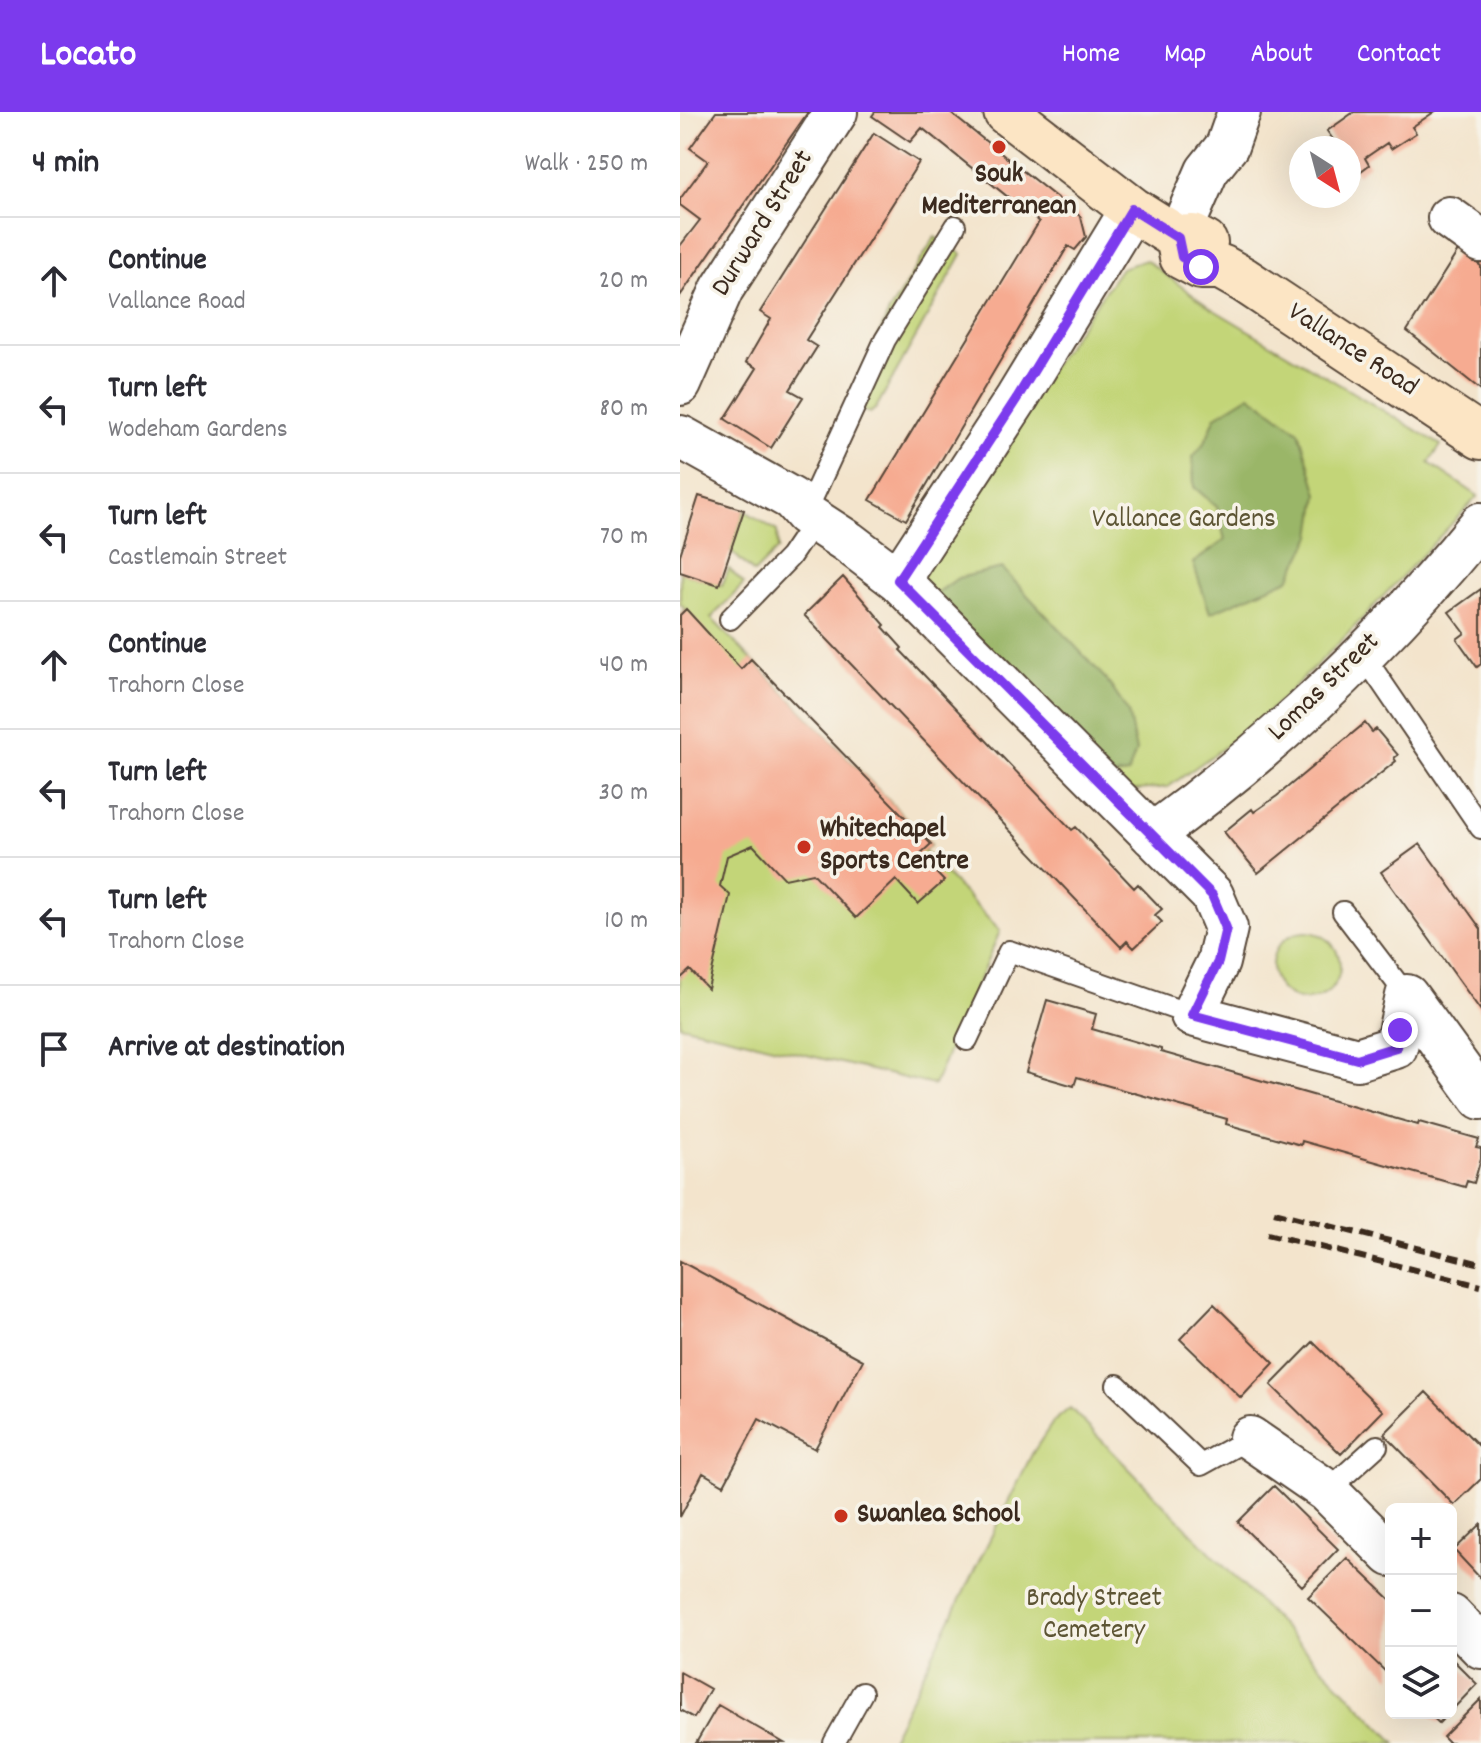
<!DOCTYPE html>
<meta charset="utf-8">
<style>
body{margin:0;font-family:Dekko,sans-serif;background:#f7f7f7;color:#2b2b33}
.controls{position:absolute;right:24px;bottom:24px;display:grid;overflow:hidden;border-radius:12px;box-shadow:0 8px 32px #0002}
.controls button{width:72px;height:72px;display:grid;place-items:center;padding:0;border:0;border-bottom:2px solid #e1e1e2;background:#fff;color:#2b2b33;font:40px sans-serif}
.compass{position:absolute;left:609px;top:24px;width:72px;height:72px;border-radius:50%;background:#fff;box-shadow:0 8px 32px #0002;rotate:144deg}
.stop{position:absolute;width:24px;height:24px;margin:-18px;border:6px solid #7c3aed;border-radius:50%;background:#fff}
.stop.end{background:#7c3aed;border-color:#fff;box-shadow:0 2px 8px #0008}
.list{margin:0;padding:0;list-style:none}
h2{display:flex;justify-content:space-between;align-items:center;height:104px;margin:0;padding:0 32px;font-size:34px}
h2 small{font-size:26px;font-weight:400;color:#7c7c81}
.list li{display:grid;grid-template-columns:52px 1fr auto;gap:24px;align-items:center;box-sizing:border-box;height:128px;padding:0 32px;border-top:2px solid #e1e1e2}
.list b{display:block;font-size:30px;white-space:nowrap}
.list p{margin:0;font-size:26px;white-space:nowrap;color:#7c7c81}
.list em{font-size:26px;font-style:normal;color:#7c7c81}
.icon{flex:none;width:44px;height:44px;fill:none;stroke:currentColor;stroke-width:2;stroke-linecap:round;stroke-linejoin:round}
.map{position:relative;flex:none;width:801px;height:1631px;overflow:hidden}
header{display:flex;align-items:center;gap:48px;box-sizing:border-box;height:112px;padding:0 40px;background:#7c3aed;color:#fff}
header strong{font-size:38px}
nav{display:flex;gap:44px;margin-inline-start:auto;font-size:28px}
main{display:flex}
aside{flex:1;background:#fff}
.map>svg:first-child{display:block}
.green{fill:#c3d578;stroke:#7f804b;stroke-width:2}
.forest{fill:#9ab668;stroke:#6a7043;stroke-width:2}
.building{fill:#f6ab91}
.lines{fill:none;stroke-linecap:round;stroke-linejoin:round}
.service-casing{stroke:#574638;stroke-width:24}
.minor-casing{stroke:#574638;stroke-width:46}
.secondary-casing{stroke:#574638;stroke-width:48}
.service{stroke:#fff;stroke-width:20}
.minor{stroke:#fff;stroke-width:42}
.secondary{stroke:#fce5c4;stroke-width:44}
.rail{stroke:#3b2a1e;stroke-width:6;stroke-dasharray:12 6;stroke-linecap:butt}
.route{stroke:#7c3aed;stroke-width:10}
.poi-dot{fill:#c8321e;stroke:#f7f3e8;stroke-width:3}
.labels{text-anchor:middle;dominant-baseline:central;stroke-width:7;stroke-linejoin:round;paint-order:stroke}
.poi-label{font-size:28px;font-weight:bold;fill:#3b2a1e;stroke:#f7f3e8;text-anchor:start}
.street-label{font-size:28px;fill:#3b2a1e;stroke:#f7f3e8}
.park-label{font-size:28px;fill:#5d5534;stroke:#f7f3e8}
</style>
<header>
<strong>Locato</strong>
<nav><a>Home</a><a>Map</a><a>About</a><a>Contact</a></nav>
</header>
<main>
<aside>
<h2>4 min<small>Walk · 250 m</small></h2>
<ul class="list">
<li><svg class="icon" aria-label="ahead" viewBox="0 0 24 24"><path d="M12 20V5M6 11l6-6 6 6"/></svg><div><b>Continue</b><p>Vallance Road</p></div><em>20 m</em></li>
<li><svg class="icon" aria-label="left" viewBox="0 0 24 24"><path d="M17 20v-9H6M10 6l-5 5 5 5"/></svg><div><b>Turn left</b><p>Wodeham Gardens</p></div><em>80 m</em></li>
<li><svg class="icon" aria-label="left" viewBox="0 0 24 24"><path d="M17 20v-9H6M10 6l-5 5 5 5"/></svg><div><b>Turn left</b><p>Castlemain Street</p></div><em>70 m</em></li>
<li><svg class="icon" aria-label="ahead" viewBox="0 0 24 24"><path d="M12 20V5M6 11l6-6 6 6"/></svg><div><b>Continue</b><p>Trahorn Close</p></div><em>40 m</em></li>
<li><svg class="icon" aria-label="left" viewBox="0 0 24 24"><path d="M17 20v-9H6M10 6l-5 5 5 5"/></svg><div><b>Turn left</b><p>Trahorn Close</p></div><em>30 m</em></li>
<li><svg class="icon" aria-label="left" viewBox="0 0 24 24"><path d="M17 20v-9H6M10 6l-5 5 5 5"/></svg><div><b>Turn left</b><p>Trahorn Close</p></div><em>10 m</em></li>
<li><svg class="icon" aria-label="arrive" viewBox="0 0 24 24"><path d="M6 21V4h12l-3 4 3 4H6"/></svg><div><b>Arrive at destination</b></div></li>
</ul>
</aside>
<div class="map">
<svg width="801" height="1631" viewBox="0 0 801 1631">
<rect width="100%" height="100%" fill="#f7f3e8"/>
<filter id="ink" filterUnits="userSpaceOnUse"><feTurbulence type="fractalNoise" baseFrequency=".0125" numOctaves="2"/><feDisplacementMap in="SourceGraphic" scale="16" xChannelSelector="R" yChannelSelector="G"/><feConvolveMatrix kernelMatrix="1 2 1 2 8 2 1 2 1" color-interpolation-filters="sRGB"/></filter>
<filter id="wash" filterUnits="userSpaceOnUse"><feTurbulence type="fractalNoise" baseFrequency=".006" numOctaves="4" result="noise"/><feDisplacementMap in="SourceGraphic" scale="32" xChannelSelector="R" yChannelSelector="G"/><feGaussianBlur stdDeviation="1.8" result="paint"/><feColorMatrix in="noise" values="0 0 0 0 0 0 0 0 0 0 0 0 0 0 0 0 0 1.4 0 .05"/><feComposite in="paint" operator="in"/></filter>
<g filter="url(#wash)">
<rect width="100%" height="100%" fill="#f3e4cc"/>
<path class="green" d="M255,125l27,17 -86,154 -6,5 -22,-8 41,-93z
M466,148l63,47 232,138 -12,18 49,33 -137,145 -87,85 -86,61 -49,5 -213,-217 215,-307z
M64,398l33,21 1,18 -24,24 -24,-23z
M49,457l15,15 -33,34 220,226 -7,7 76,80 -66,154 -254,-60v-410l5,-6 -5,-6v-31l42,13z
M592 854a34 34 0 1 1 68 0a34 34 0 1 1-68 0Z
M390,1296l326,335h-507l143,-289 21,-32z"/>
<path class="forest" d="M570,283l49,36 19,63 -6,42 -23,43 -79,34 -17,-50 32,-23 -8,-33 -23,-20 -1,-30 12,-15 11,-26z
M322,456l104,111 22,33 8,39 -8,23 -27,4 -171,-180 28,-20z"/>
<g id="blocks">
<path class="building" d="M36,0h92l-128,184v-50l20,-26 -20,-15v-6l28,-38 -18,-13z
M195,0h74l132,105 5,20 -11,13 -7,-4 -162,274 -36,-20 169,-278 -117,-94 -12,14 -38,-26z
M674,0h80l-22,15 4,6 -25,16 -4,-6 -22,15 4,7 -12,9 -8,-12v-14h-10l-12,-17z
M194,21l45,29 -113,178 11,7 -27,43 13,7 -32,51 -46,-29 32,-51 -11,-6 25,-43 -11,-7z
M778,139l23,15v124l-74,-59z
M19,384l45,14 -25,75 -39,-13v-17z
M163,465l42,48 -2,2 19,21 -2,2 172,180 4,-3 58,61 4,-4 24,25 -7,6 7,7 -28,26 -7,-7 -6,6 -317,-332z
M801,477v75l-4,3 -20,-28 8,-6 -16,-21z
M6,497l55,60 10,-10 180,185 -12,11 25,26 -26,23 -22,-24 -40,38 -43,-45 -28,6 -32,-34 -26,11 -7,30 10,9 -22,94 -18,-19 -10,9v-364z
M685,611l7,9 4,-3 22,26 -4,3 2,3 -138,112 -34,-41 28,-23 2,3 23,-16z
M740,732l61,85v82l-100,-139z
M367,888l49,14 -4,15 69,20v3l257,73 1,-3 60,17 -3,8 5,1v10l-7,25 -7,-2 -2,6 -163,-46 -1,4 -75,-21 1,-5 -150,-42 -3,9 -48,-14z
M0,1149l183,99 -48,89 -56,-30 -35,66 -21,-12 -23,44z
M534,1192l60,59 -33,35 -61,-59z
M633,1230l70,69 -42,43 -70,-69z
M746,1280l55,56v31l-27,26 -70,-71z
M594,1374l64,63 -36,37 -64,-64z
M801,1412v55l-27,-29z
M667,1446l44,42v77l-83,-80z
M771,1546l26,26 -26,27z
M0,1560l30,17 -16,29 -14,-8z
M801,1587v44h-32l-6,-6z
M38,1593l66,38h-88z
M748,1601h21l-10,10z"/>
</g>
</g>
<g filter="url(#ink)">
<use href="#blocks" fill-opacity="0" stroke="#574638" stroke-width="2"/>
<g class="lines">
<defs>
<path id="service" d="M125,402l80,-174 70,-114
M50,507l60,-62 25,-37
M683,543l118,173
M663,800l64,84
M287,928l42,-89 183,64
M437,1273l84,80 49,-27
M647,1379l50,-45
M154,1631l28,-50"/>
<path id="minor" d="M769,106l32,23
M498,126l29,-67 20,-25 12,-34
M0,272l42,-95 114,-177
M1,325l111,62 13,15 43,28 50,38 314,315 14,33 -8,34 -26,53 165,44 39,-12 11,-51 74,102
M218,468l119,-182 115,-189
M472,723c122,-89 234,-194 329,-311
M570,1326l77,53 64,64
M771,1504l30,31"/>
<path id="secondary" d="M326,0l126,97 46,29 15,-1 12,6
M498,126l4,19 19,10h20l23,13 237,157"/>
</defs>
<use href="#service" class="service-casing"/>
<use href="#minor" class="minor-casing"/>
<use href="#secondary" class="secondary-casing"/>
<use href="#service" class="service"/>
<use href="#minor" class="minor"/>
<use href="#secondary" class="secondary"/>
<path class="rail" d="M594,1100l207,52
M587,1122l214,52"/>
</g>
</g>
<g class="lines" filter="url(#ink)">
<path class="route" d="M521,155l-19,-10 -4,-19 -46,-29 -115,189 -119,182 314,315 14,33 -8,34 -26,53 165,44 39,-12 4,-17"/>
</g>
<g class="poi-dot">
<circle cx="319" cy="35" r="8"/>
<circle cx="124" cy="735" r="8"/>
<circle cx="161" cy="1404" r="8"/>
</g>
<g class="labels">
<g class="poi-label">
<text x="319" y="64" text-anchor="middle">Souk<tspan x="319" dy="32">Mediterranean</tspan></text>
<text x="140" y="719">Whitechapel<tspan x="140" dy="32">Sports Centre</tspan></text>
<text x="177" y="1404">Swanlea School</text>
</g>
<g class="street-label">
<text transform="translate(84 112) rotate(-58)">Durward Street</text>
<text transform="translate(672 239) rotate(33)">Vallance Road</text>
<text transform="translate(645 576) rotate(-44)">Lomas Street</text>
</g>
<g class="park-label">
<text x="504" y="409">Vallance Gardens</text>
<text x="414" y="1488">Brady Street<tspan x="414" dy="32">Cemetery</tspan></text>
</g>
</g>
</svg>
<div class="controls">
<button>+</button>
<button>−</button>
<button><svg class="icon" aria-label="layers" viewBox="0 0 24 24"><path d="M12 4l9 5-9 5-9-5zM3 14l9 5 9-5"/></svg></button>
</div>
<svg class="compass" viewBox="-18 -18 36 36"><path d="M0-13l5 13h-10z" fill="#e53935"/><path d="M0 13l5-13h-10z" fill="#7c7c81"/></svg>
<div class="stop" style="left:521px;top:155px"></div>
<div class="stop end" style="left:720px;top:918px"></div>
</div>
</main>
